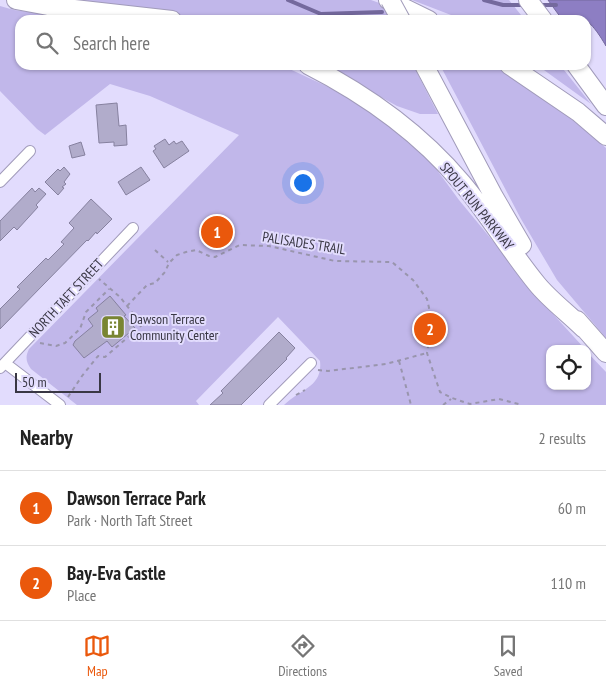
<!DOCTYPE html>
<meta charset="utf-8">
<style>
body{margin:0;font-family:"PT Sans Narrow",sans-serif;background:#f6f6f6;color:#222}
.controls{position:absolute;right:15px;bottom:15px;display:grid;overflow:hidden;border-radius:10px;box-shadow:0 1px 4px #0004}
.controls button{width:45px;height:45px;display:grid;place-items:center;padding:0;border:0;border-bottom:1px solid #e0e0e0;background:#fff;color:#222;font:25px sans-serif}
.scale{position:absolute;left:15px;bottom:12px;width:86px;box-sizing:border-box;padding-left:5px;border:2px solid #393744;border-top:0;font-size:14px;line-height:18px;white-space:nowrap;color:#393744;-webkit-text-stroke:4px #e2dcfd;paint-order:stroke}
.you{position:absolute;left:302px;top:182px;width:18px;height:18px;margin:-12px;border:4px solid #fff;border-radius:50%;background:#1a73e8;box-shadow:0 0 0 8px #1a73e833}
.badge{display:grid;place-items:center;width:32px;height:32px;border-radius:50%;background:#ea580c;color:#fff;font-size:16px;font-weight:700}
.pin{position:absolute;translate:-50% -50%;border:2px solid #fff;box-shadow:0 1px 5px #0006}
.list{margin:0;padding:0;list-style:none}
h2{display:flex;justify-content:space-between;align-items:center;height:65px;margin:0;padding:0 20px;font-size:21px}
h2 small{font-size:16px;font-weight:400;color:#767676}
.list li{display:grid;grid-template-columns:32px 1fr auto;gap:15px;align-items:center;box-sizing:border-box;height:75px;padding:0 20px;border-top:1px solid #e0e0e0}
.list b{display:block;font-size:19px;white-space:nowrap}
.list p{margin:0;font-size:16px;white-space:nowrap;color:#767676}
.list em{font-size:16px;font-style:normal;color:#767676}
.icon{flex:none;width:28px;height:28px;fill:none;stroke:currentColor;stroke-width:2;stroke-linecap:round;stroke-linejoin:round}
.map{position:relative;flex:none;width:606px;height:405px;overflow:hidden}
.search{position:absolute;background:#fff;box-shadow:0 1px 4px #0004;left:15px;right:15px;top:15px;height:55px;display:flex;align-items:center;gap:12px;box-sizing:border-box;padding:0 18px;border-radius:15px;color:#767676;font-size:19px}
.sheet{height:215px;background:#fff}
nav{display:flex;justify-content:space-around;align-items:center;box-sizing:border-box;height:70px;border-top:1px solid #e0e0e0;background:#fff;font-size:14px;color:#767676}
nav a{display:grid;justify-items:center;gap:2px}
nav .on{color:#ea580c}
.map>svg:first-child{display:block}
.green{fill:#c1b7ea}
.water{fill:#8d7ec3;stroke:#74699d}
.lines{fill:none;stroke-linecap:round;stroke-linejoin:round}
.stream{stroke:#74699d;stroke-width:4}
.building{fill:#b1accb;stroke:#86819f}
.minor-casing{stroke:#a19bba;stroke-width:12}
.motorway-casing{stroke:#a19bba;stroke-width:20}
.path{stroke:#9995ad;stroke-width:2;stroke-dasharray:4 4;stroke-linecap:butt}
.minor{stroke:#fff;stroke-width:10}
.motorway{stroke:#fff;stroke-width:18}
.motorway-bridge-casing{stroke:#a19bba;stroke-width:20;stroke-linecap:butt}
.motorway-bridge{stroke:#fff;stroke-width:18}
.labels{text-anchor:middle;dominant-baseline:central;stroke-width:4;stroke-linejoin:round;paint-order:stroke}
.street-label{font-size:14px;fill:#393744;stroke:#e2dcfd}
.poi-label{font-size:14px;fill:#393744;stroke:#e2dcfd;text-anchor:start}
</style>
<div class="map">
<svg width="606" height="405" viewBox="0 0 606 405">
<rect width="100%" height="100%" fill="#e2dcfd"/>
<path class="green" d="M62,0h309l11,4 8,16h-191l-46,-9z
M412,0h97l16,20h-61z
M0,6l14,4 77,10h-71v45h261l43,20 36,19 66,51 33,45 94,114 32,35h-35v37h37v-34l19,20v33h-322c16,-16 39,-18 36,-44l-42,-44 -82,84 3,4h-122l-46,-36c-5,-7 -6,-12 -2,-20l210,-214 -89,-39 -40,-12 -65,51 -8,-6 -37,-38z
M323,65h90l25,49h-18l-23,-8z
M440,65h57l60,42 49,41v190l-49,-58 -36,-61z
M537,65h23l31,39z"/>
<path class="water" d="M548,0h58v46c-7,-12 -18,-30 -32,-30 -4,0 -9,1 -13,2z"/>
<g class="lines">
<path class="stream" d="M288,0l33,14 61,-2
M484,0l19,5h23
M538,5h18"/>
</g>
<path class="building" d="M117,103l2,23 7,-1 1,20 -13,1v-4l-15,1 -3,-38z
M165,139l4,6 5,-4 2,3 6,-3 7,10 -25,17 -11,-17 3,-2 -2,-3z
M81,142l4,13 -13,3 -3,-12z
M64,167l6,7 -6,8 2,2 -4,3 2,1 -6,7 -13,-13 13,-13 2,2z
M141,167l9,13 -24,15 -8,-13z
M32,188l3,4 4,-4 7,6 -10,11 2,2 -21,23 -3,-3 -14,14v-20z
M91,199l21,20 -15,15 -1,-2 -8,9 -1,-1 -87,89v-20l20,-20 -3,-2 29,-29 2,2 16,-16 -3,-2 13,-14 -5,-5z
M110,296l16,19 -2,1 11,12 -23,19 -5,-6 -23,17 -11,-13 2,-4 18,-15 -5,-7 10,-8 -2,-3z
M279,332l16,16 -9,10 1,1 -46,46h-31l13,-12 -2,-2z"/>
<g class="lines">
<defs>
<path id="minor" d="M0,182l30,-31
M5,363l55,42
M0,368l133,-140
M269,405l42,-42"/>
<path id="motorway" d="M16,0l32,6 124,14
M388,0l41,20
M528,0l15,20
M308,65c57,29 112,68 154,118 27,32 48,68 75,101 13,16 32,30 47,45
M424,65l69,130 29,50
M509,65l69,47 28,24
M576,65l30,41
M577,320l29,33"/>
</defs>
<use href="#minor" class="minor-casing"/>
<use href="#motorway" class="motorway-casing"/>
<path class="path" d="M155,250l13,12
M127,306l20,-21 8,-2 10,-11 4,-9 8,-8 9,-3 10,-2 13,6 6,1 25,-12 29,1 66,15 57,1 21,18 14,19 5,22 -5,32 13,39 12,6 18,6 29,-5 23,6
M40,343l16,3 9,-3 15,-14 6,-17 23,-23
M399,361l12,44
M318,370l10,1 58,-7 41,-11
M296,395l9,-5
M68,397l14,-21 16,-20 7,1 37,-32 -22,-28 -21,-18
M443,405l8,-6"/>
<use href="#minor" class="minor"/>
<use href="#motorway" class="motorway"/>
<defs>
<path id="motorway-bridge" d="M390,0l11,20"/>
</defs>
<use href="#motorway-bridge" class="motorway-bridge-casing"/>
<use href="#motorway-bridge" class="motorway-bridge"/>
</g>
<defs>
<symbol id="building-square" viewBox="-11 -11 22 22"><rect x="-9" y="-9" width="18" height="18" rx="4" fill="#798532" stroke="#e2dcfd"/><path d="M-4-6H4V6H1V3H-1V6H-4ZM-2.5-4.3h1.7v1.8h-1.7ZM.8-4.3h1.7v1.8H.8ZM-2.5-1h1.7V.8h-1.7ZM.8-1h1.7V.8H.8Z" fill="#fff"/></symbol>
</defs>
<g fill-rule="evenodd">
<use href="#building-square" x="99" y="313" width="28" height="28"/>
</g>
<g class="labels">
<g class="street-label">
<text transform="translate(477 206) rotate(51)">SPOUT RUN PARKWAY</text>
<text transform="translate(304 243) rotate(9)">PALISADES TRAIL</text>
<text transform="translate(66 298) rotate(-47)">NORTH TAFT STREET</text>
</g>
<g class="poi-label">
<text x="130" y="319">Dawson Terrace<tspan x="130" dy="16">Community Center</tspan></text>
</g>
</g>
</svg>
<div class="controls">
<button><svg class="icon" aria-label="locate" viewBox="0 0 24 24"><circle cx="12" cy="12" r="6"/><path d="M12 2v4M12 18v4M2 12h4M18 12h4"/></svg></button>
</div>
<div class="scale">50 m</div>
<div class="you"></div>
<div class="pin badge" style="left:217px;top:232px">1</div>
<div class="pin badge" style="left:430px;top:329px">2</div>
<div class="search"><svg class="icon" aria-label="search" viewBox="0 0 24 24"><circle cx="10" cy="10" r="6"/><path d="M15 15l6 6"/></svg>Search here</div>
</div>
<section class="sheet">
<h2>Nearby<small>2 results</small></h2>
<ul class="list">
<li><span class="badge">1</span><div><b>Dawson Terrace Park</b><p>Park · North Taft Street</p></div><em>60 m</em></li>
<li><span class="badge">2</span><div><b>Bay-Eva Castle</b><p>Place</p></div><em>110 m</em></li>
</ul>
</section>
<nav>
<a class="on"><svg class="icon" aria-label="map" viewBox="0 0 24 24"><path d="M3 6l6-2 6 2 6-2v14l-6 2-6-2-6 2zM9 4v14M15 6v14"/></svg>Map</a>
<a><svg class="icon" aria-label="directions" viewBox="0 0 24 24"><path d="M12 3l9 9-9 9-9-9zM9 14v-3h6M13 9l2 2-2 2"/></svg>Directions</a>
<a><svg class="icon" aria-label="saved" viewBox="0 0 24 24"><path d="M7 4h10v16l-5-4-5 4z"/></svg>Saved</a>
</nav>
